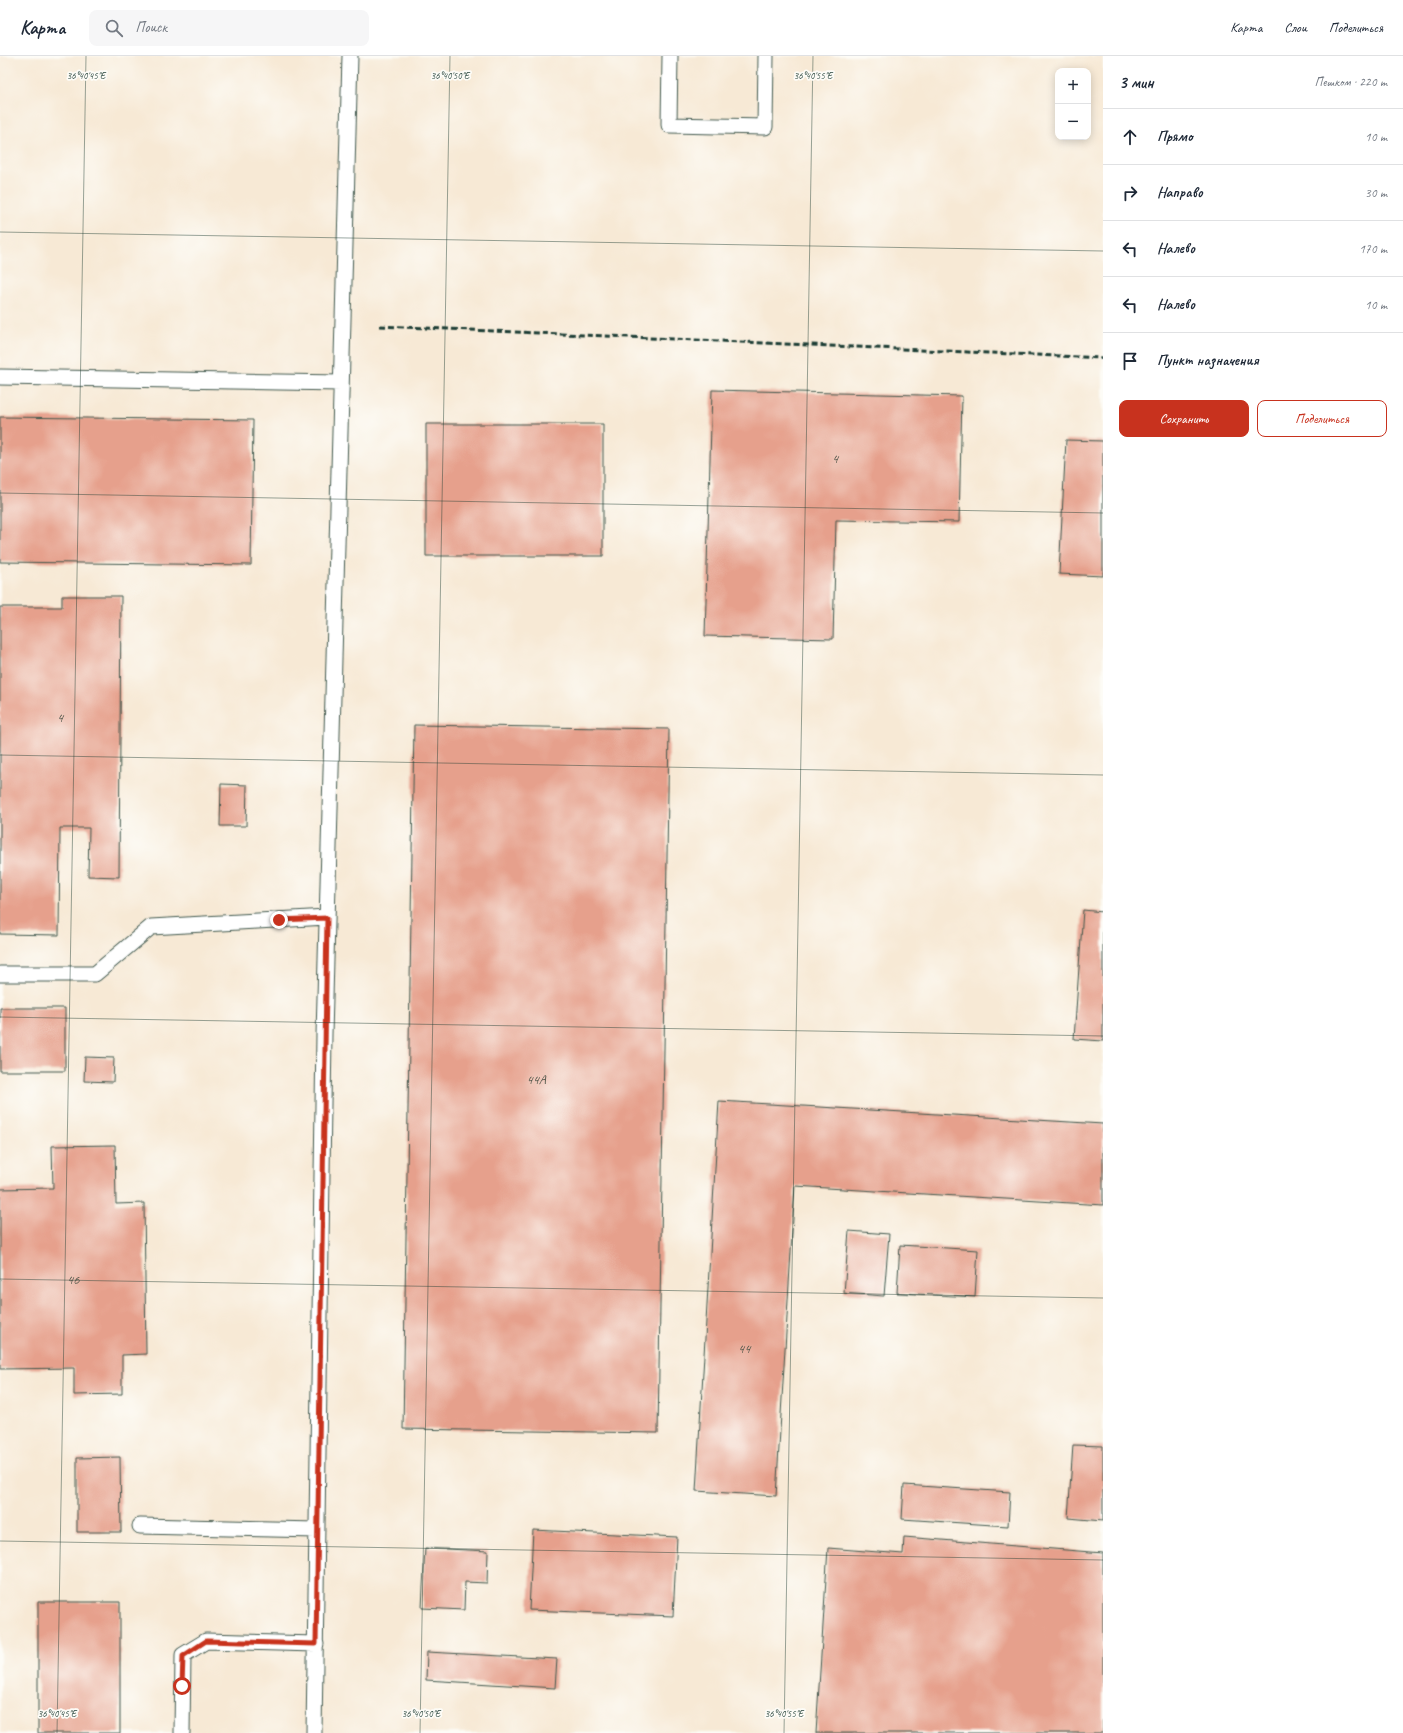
<!DOCTYPE html>
<html lang="ru">
<meta charset="utf-8">
<style>
body{margin:0;font-family:Caveat,sans-serif;background:#f6f6f7;color:#1f2937}
.controls{position:absolute;right:12px;top:12px;display:grid;overflow:hidden;border-radius:8px;box-shadow:0 2px 10px #0003}
.controls button{width:36px;height:36px;display:grid;place-items:center;padding:0;border:0;border-bottom:1px solid #e0e1e3;background:#fff;color:#1f2937;font:20px sans-serif}
.stop{position:absolute;width:12px;height:12px;margin:-9px;border:3px solid #c8321e;border-radius:50%;background:#fff}
.stop.end{background:#c8321e;border-color:#fff;box-shadow:0 1px 4px #0008}
.list{margin:0;padding:0;list-style:none}
h2{display:flex;justify-content:space-between;align-items:center;height:52px;margin:0;padding:0 16px;font-size:17px}
h2 small{font-size:13px;font-weight:400;color:#747a83}
.list li{display:grid;grid-template-columns:26px 1fr auto;gap:12px;align-items:center;box-sizing:border-box;height:56px;padding:0 16px;border-top:1px solid #e0e1e3}
.list b{display:block;font-size:15px;white-space:nowrap}
.list em{font-size:13px;font-style:normal;color:#747a83}
.actions{display:flex;gap:8px;padding:12px 16px}
.actions a{flex:1;padding:9px 0;border:1px solid #c8321e;border-radius:8px;text-align:center;font-size:14px;color:#c8321e}
.actions .main{background:#c8321e;color:#fff}
.icon{flex:none;width:22px;height:22px;fill:none;stroke:currentColor;stroke-width:2;stroke-linecap:round;stroke-linejoin:round}
.map{position:relative;flex:none;width:1103px;height:1677px;overflow:hidden}
header{display:flex;align-items:center;gap:24px;box-sizing:border-box;height:56px;padding:0 20px;background:#fff;border-bottom:1px solid #e0e1e3}
header strong{font-size:19px}
nav{display:flex;gap:22px;margin-inline-start:auto;font-size:14px}
.search{width:280px;height:36px;background:#f6f6f7;display:flex;align-items:center;gap:10px;box-sizing:border-box;padding:0 14px;border-radius:8px;color:#747a83;font-size:15px}
main{display:flex}
aside{flex:1;background:#fff}
.map>svg:first-child{display:block}
.building{fill:#e6a08c}
.lines{fill:none;stroke-linecap:round;stroke-linejoin:round}
.lane-casing{stroke:#3f574c;stroke-width:17}
.lane{stroke:#fff;stroke-width:15}
.rail{stroke:#1f3d34;stroke-width:3;stroke-dasharray:6 3;stroke-linecap:butt}
.route{stroke:#c8321e;stroke-width:5}
.ticks{fill:none;stroke:#1f3d34;stroke-width:1;stroke-opacity:0.45}
.labels{text-anchor:middle;dominant-baseline:central;stroke-width:3.5;stroke-linejoin:round;paint-order:stroke}
.number-label{font-size:14px;fill:#51564a}
.ticks-label{font-size:10px;text-anchor:middle;fill:#1f3d34;stroke:#fdfcf7;stroke-width:3.5;stroke-linejoin:round;paint-order:stroke}
</style>
<header>
<strong>Карта</strong>
<div class="search"><svg class="icon" aria-label="search" viewBox="0 0 24 24"><circle cx="10" cy="10" r="6"/><path d="M15 15l6 6"/></svg>Поиск</div>
<nav><a>Карта</a><a>Слои</a><a>Поделиться</a></nav>
</header>
<main>
<div class="map">
<svg width="1103" height="1677" viewBox="0 0 1103 1677">
<rect width="100%" height="100%" fill="#fdfcf7"/>
<filter id="ink" filterUnits="userSpaceOnUse"><feTurbulence type="fractalNoise" baseFrequency=".025" numOctaves="2"/><feDisplacementMap in="SourceGraphic" scale="8" xChannelSelector="R" yChannelSelector="G"/><feConvolveMatrix kernelMatrix="1 2 1 2 8 2 1 2 1" color-interpolation-filters="sRGB"/></filter>
<filter id="wash" filterUnits="userSpaceOnUse"><feTurbulence type="fractalNoise" baseFrequency=".012" numOctaves="4" result="noise"/><feDisplacementMap in="SourceGraphic" scale="16" xChannelSelector="R" yChannelSelector="G"/><feGaussianBlur stdDeviation="0.9" result="paint"/><feColorMatrix in="noise" values="0 0 0 0 0 0 0 0 0 0 0 0 0 0 0 0 0 1.4 0 .05"/><feComposite in="paint" operator="in"/></filter>
<g filter="url(#wash)">
<rect width="100%" height="100%" fill="#f7e9d5"/>
<g id="blocks">
<path class="building" d="M712,334l250,6 -3,126 -123,-2 -3,119 -128,-3z
M0,361l253,3 -2,145 -251,-3z
M426,368h177v132h-177z
M1066,384l37,1v135l-44,-2z
M62,540h59l-2,281 -31,-1 1,-48h-29l-1,107 -59,-1v-327h62z
M414,669l255,4 -11,704 -255,-4z
M221,728l26,1 -1,41h-26z
M1083,854l20,2v129l-29,-2z
M0,952h65v63h-65z
M85,1001l29,1 -1,24 -29,-1z
M719,1045l384,23v81l-308,-19 -19,310 -80,-5z
M115,1089l1,59 28,-1 2,151 -24,1v39l-48,1v-27l-74,1v-180l53,-1 -1,-42z
M849,1175l40,3 -5,62 -40,-3z
M900,1189l78,5 -3,47 -78,-4z
M1073,1389l30,1v75l-35,-3z
M120,1401l1,75h-44v-74z
M904,1429l106,7 -2,34 -106,-7z
M533,1474l144,7 -4,79 -144,-6z
M904,1481l199,16v180h-287l12,-185 75,6z
M425,1492l63,3 -1,32 -22,-1 -1,28 -42,-2z
M38,1546h82v131h-82z
M427,1596l130,7 -2,29 -129,-8z"/>
</g>
</g>
<g filter="url(#ink)">
<use href="#blocks" fill-opacity="0" stroke="#3f574c" stroke-width="1"/>
<g class="lines">
<defs>
<path id="lane" d="M670,0l-1,69 96,2 1,-71
M0,321l341,6
M0,918h95l56,-47 176,-10
M140,1470l177,4
M182,1677l1,-78 23,-14 110,3
M314,1677l10,-698 26,-979"/>
</defs>
<use href="#lane" class="lane-casing"/>
<use href="#lane" class="lane"/>
<path class="rail" d="M380,270l723,32"/>
</g>
</g>
<g class="lines" filter="url(#ink)">
<path class="route" d="M182,1630l1,-30 23,-15 110,3 11,-726 -48,2"/>
</g>
<path class="ticks" d="M0,176l1103,19M0,437l1103,20M0,699l1103,20M0,961l1103,19M0,1223l1103,19M0,1485l1103,19M57,1677l29,-1677M420,1677l30,-1677M784,1677l29,-1677"/>
<g class="labels">
<g class="number-label">
<text x="835" y="402">4</text>
<text x="60" y="661">4</text>
<text x="536" y="1023">44А</text>
<text x="73" y="1223">46</text>
<text x="744" y="1292">44</text>
</g>
</g>
<g class="ticks-label">
<text x="86" y="23">36°40'45"E</text>
<text x="450" y="23">36°40'50"E</text>
<text x="813" y="23">36°40'55"E</text>
<text x="57" y="1661">36°40'45"E</text>
<text x="421" y="1661">36°40'50"E</text>
<text x="784" y="1661">36°40'55"E</text>
</g>
</svg>
<div class="controls">
<button>+</button>
<button>−</button>
</div>
<div class="stop" style="left:182px;top:1630px"></div>
<div class="stop end" style="left:279px;top:864px"></div>
</div>
<aside>
<h2>3 мин<small>Пешком · 220 m</small></h2>
<ul class="list">
<li><svg class="icon" aria-label="ahead" viewBox="0 0 24 24"><path d="M12 20V5M6 11l6-6 6 6"/></svg><div><b>Прямо</b></div><em>10 m</em></li>
<li><svg class="icon" aria-label="right" viewBox="0 0 24 24"><path d="M7 20v-9h11M14 6l5 5-5 5"/></svg><div><b>Направо</b></div><em>30 m</em></li>
<li><svg class="icon" aria-label="left" viewBox="0 0 24 24"><path d="M17 20v-9H6M10 6l-5 5 5 5"/></svg><div><b>Налево</b></div><em>170 m</em></li>
<li><svg class="icon" aria-label="left" viewBox="0 0 24 24"><path d="M17 20v-9H6M10 6l-5 5 5 5"/></svg><div><b>Налево</b></div><em>10 m</em></li>
<li><svg class="icon" aria-label="arrive" viewBox="0 0 24 24"><path d="M6 21V4h12l-3 4 3 4H6"/></svg><div><b>Пункт назначения</b></div></li>
</ul>
<div class="actions"><a class="main">Сохранить</a><a>Поделиться</a></div>
</aside>
</main>
